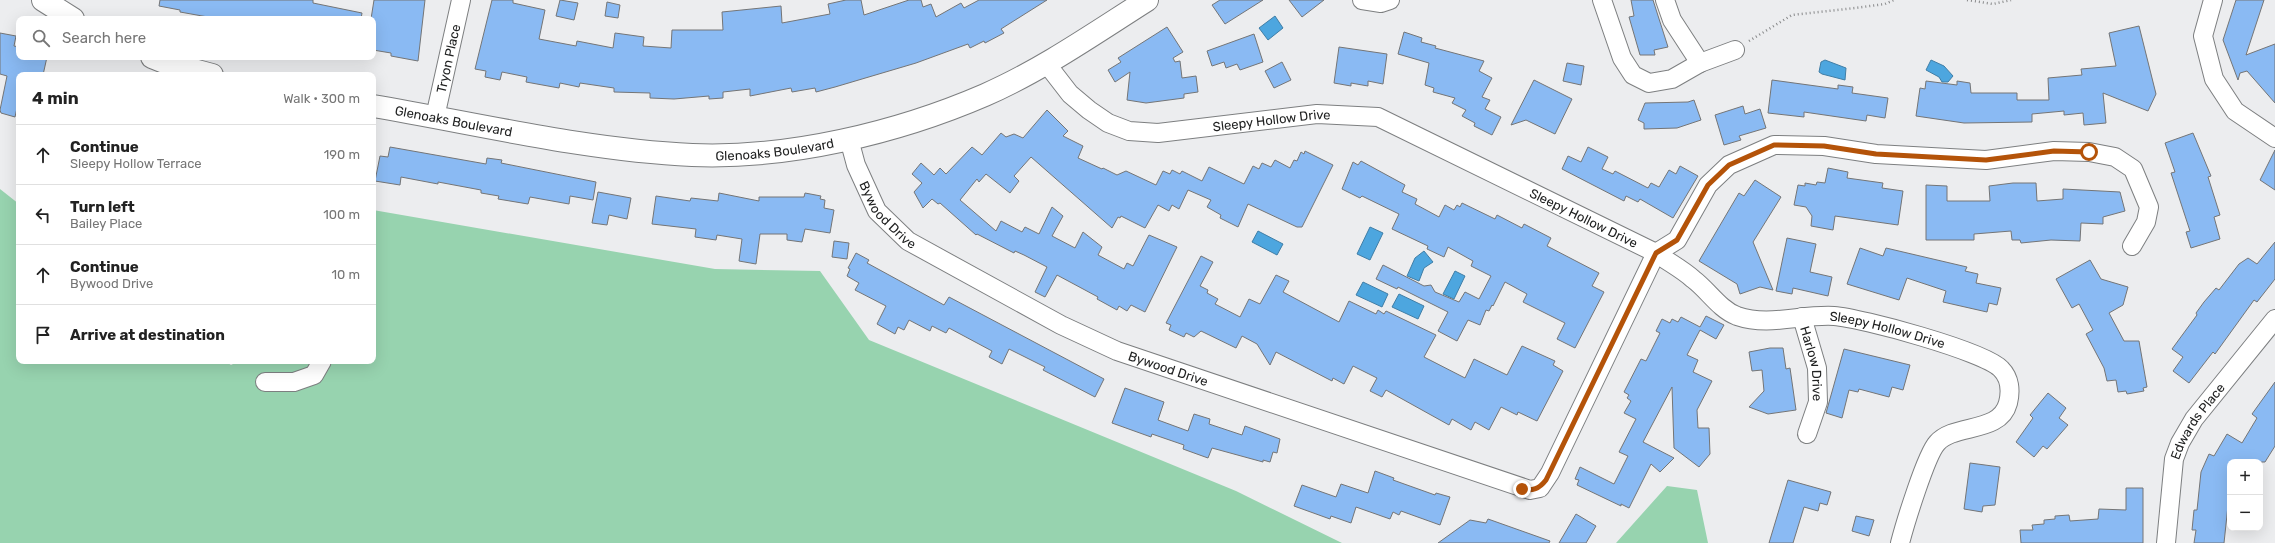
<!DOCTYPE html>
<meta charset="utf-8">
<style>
body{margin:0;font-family:Rubik,sans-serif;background:#f6f6f6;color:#222}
.controls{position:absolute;right:12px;bottom:12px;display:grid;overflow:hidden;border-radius:8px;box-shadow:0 4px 16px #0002}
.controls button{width:36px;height:36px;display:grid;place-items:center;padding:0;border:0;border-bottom:1px solid #e0e0e0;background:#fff;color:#222;font:20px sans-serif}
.stop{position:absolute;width:12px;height:12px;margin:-9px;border:3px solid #b45309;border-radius:50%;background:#fff}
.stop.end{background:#b45309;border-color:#fff;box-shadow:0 1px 4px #0008}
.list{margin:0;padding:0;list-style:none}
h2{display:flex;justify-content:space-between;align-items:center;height:52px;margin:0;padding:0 16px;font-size:17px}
h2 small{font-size:13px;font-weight:400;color:#767676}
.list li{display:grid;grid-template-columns:26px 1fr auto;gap:12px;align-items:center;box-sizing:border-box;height:60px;padding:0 16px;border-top:1px solid #e0e0e0}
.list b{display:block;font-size:15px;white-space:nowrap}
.list p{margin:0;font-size:13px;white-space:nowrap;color:#767676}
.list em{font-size:13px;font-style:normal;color:#767676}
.icon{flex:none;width:22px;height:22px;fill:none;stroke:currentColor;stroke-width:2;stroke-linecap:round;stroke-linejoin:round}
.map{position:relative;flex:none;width:2275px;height:543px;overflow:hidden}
.search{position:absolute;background:#fff;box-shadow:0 4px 16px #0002;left:16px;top:16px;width:360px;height:44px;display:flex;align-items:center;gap:10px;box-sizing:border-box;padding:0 14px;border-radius:8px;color:#767676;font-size:15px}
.panel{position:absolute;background:#fff;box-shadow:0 4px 16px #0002;left:16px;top:72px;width:360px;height:292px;border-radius:8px}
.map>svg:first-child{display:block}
.green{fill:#97d3af}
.water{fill:#4da6df;stroke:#407ea6}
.building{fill:#8abaf3;stroke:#747576}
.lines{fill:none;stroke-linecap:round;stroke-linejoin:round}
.minor-casing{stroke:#7d7f80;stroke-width:20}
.tertiary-casing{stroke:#7d7f80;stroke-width:24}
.path{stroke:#878889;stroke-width:2.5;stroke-dasharray:1 3;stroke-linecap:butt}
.minor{stroke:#fff;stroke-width:18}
.tertiary{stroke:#fff;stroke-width:22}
.route{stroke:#b45309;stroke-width:5}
.labels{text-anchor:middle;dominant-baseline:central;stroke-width:3.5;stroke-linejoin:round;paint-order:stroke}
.street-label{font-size:13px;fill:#212222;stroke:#ecedef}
</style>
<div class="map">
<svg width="2275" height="543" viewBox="0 0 2275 543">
<rect width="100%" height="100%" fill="#ecedef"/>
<path class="green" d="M0,189l19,15v157h206l6,4 8,-4h134v-151l342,59 105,2 49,69 367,151 106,52h-1342z
M1667,486l30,4 11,53h-92z"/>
<path class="water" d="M1275,16l8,12 -15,12 -9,-12z
M1825,60l21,8 -1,12 -23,-6 -3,-2 2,-10z
M1931,60l13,6 9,10 -5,6h-6l-3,-5 -13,-7z
M1370,227l13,6 -13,27 -13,-6z
M1258,231l25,13 -6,11 -25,-13z
M1424,251l9,11 -9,6 -5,13 -12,-5 8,-18z
M1455,271l10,5 -11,23 -11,-5z
M1363,282l25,12 -6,13 -26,-12z
M1399,294l25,12 -6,13 -26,-12z"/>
<path class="building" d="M160,0h153v3l49,10 -1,6h-142l-39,-7v-2l-21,-4z
M374,0h51l-7,61 -27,-5v-3l-18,-3v-31h-2z
M492,0h21v3l32,7 -6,29 37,7 1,-5 36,7 2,-15 29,4 -1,9 28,2 1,-18h51l-1,-18 59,-6 1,17 48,-9 -2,-10 18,-4h15l3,15 45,-15h12l2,7 8,-3 5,13 25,-14 3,5 15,-8h68l-46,29 3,4 -19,10 -1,-2 -14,7 -2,-4 -52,19 -81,24 -19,5 -1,-4 -23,4 -1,-4 -41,8v-7l-27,3v6l-14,1v-3l-35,3 -24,-1v-5l-36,-1v-4l-34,-5 -1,4 -19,-4 -1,5 -33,-6 1,-5 -25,-5 -2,8 -15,-3 1,-6 -11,-2z
M560,0l18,3 -4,17 -18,-4z
M1220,0h43l-38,24 -13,-19z
M1289,0h35l-22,17z
M1631,0h22l15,47 -14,3 1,5h-15l-11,-38 5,-1z
M2236,0h28l-18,55 29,-11v59l-28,-32 -7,2 -2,7 -15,-40z
M607,2l13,3 -2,13 -13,-2z
M2139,26l17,68 -8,17 -45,-18 3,30 -22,2 -1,-12 -19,2v-4l-32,3v8l-68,1 -48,-7 4,-28 5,1 1,-8 31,4v-4l13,2 1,10h46v7h32l-1,-22 34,-3 -1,-6 35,-3 -7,-33z
M1167,27l16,25 -10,6 2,4 5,-1 2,17 14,-2 2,16 -14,2v4l-38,5 -19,-3 3,-28 -15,10 -7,-12 13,-8 -3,-4z
M1404,32l18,6 -1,4 15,4 -1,2 49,13 -5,10 13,7 -10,19 8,3 -5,9 16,8 -9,18 -18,-9 1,-3 -13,-7 4,-6 -14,-7 3,-5 -22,-6 1,-4 -9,-3 4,-22 -31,-9z
M0,33l16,3 -2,10 5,1v10h28l-4,18h-24v24l-4,18 -14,-4 -1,-3 7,-34 -7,-2z
M1254,34l9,28 -23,8 -3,-6 -11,4 -2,-6 -12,4 -5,-15z
M1339,47l48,7 -4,30 -15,-3v5l-17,-3v3l-17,-3z
M1282,62l9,18 -17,8 -9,-17z
M1567,63l17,3 -3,19 -18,-4z
M1534,80l38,19 -17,35 -29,-14 -15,5z
M1772,80l66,9v-4l15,2 -1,6 36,5 -3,20 -18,-3 -1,6 -62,-9v5l-36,-4z
M1694,100l7,20 -24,8 -33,1v-6l-6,-3 7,-17 43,-1z
M1743,106l2,8 15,-5 6,19 -27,8 2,4 -17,5 -9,-30z
M1047,110l21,21 -5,5 20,10 -5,12 24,11 1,-1 14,7 9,-4 30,14 7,-14 7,3 2,-4 8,4 2,-3 20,10 7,-14 35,17 9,-18 6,3 3,-6 9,4 4,-7 15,8 4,-8 3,1 4,-9 3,2 1,-3 28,14 -31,62h-5l-49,-23 -10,23 -18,-9 1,-3 -14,-8 4,-7 -23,-10 -9,19 -7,-4 -3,6 -11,-6 -13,23 -24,-12 -1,2 -2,-1 -6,11 -81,-71 -17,19 5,5 -9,12 -24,-19 -7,8 -2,-3 -17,21 36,31 5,-10 21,11 3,-5 14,7 13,-27 11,9 -11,20 23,12 8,-16 19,15 -4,8 26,14 3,-6 6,3 16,-31 28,12 -32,65 -14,-7 -4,6 -8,-5 -2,4 -20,-11 1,-2 -41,-22 -12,22 -10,-5 12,-25 -23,-12 -9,-4 -1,2 -37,-19 -1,1 -36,-32 -2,1 -6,-5 -9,9 -9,-16 8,-9 -10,-9 9,-11 13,12 6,-7 6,6 26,-27 10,8 19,-22 5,4 8,-3 9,4z
M2193,133l18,43 -3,1 12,38 -6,2 6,22 -29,9 -5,-16 4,-1 -19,-58 4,-1 -10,-29z
M390,147l96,17 1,-6 15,2 -1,3 95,19 -3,18 -23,-4 -1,8 -39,-7 -2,7 -30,-5 1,-3 -18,-3v-3l-43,-8v2l-37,-7 -1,8 -25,-4 5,-25 8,1z
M1588,147l20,10 -6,12 11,5 2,-3 33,17 3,-5 8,4 10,-17 7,4 4,-8 18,10 -25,42 -33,-19 -2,3 -12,-6 -2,5 -62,-32 6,-13 13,6z
M2275,150v40l-15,-10z
M1361,161l44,24 -3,7 15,7 -2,5 24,13 6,-12 9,5 3,-5 3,2 2,-4 33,16 2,-4 25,13 2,-4 27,14 -4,8 52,27 -7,13 12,6 -29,56 -18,-9 8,-16 -42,-21 4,-8 -22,-12 -12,24 -1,-1 -3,6 -3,-1 -6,15 -12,-5 -11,21 -19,-10 10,-19 -50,-25 -1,2 -21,-10 7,-14 41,21 7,-1 4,7 24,10 6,-10 14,7 12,-23 -20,-10 2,-5 -25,-14 -4,10 -17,-8 1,-3 -36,-17 7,-15 -37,-18 -2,2 -18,-9 11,-27 5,3z
M1828,168l20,4 -1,6 36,5 -1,5 21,3 -5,34 -63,-9 -2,14 -22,-4 1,-10 -6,-9 -12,-2 4,-20 7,1v-3l11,2 1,-3 8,1z
M1755,180l26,17 -28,45 20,48 -13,-3 -20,7 -3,-10 -38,-23 40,-68 5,3z
M2013,183h23l1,18 26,-2v-10l57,3 5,19 -22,6v7l-22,-1 -1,18 -29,-1 -30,3 -1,-3h-8l-1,-9 -37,3v6h-48v-55l21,1v15h43l-1,-15z
M598,192l33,6 -4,21 -18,-4 -2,10 -15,-2z
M719,193l40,8v-4h45l1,-4 16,3 -1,3 5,1 -1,8 10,2 -4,23 -25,-4 -3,13 -15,-2v-6h-27l-4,30 -17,-3 3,-22 -25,-4 -1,5 -21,-3 1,-8 -44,-5 4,-28 34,5 1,-3 27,3z
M1787,238l29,6 -6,28 22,5 -4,19 -35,-8 -1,6 -16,-3z
M834,241l15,2 -2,16 -15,-2z
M2275,242v37l-18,23 -3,-2 -39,54 -2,-2 -24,31 -16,-12 10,-14 -11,-8 25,-34 -1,-2 8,-11 12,-14 3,2 20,-26 9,-6 9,6z
M1860,248l23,8 3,-8 81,19 -2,4 13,3 -2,9 25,5 -4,17 -8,-2 -2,9 -44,-10 3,-11 -39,-13 -8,22 -52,-16z
M856,253l13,7 -2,3 77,42 5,-8 155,82 -9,18 -52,-27 2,-3 -36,-18 -7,15 -13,-7 3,-6 -43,-23 -3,5 -14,-7 -2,5 -21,-11 -5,10 -6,-3 -3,7 -18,-10 9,-18 -31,-16 4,-7 -12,-7 3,-7 -2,-1z
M1201,256l12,6 -13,24 8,4 -1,3 11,6 -3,5 25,13 9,-18 11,5 16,-29 13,6 -6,11 56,30 10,-21 27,13 2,-4 6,4 2,-3 50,24 -12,22 41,21 9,-19 33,16 15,-29 33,15 -2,4 10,6 -26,50 -19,-9 -1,3 -16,-8 -12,23 -14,-8 -4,8 -19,-11 -3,6 -63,-35 -4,7 -12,-6 7,-13 -24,-12 -9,18 -11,-6 -1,3 -56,-29 -6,13 -13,-21 -15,-8 -6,12 -35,-17 -7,6 -8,-4 -2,4 -15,-7 2,-5 -5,-2z
M2090,260l11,19 27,8 -5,18 -14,8 15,28h15l8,46 -4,1 1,3 -17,3 -1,-3 -8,1 -2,-12 -9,1 -3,-13 -18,-34 7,-4 -14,-26 -7,4 -16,-29z
M1706,316l18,9 -8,14 -16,-9 -13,25 11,5 -5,12 19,9 -15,29 1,18h11l1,26 -11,13 -25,-19 -2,-61 -29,55 31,16 -14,14 -9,-8 -22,44 -8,-4v2l-44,-21 2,-5 -4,-1 5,-12 34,17 14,-28 -9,-4 17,-33 -12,-6 7,-12 -4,-3 2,-3 -5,-3 17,-33 5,2 14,-28 -4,-2 6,-12 8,4 2,-4 6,3 3,-5 19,10z
M1770,348h13l3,21 4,-1 6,42 -28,4 -19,-7 15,-16 -2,-21 -10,1 -3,-19z
M1844,349l66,16 -7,25 -11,-3 -3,10 -30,-8 -1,3 -9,-2 -7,28 -16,-5z
M2275,382v64l-10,16h-35v25l-6,56h-30l2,-13h-4l2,-20h3l4,-38 8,-18 5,2 13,-22 15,9 15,-25 -5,-4z
M1125,388l39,14 -6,18 30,11 6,-17 16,5 -1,5 33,11 3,-9 35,13 -3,14 -4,-1 -3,10 -7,-2v2l-51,-14 -4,10 -25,-9 1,-4 -32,-11 -1,3 -39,-14z
M2048,393l18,15 -7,10 9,7 -21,24 -4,-3 -9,11 -18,-15 17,-24 -3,-3z
M1970,463l30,4 -5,38 -12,1 -1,6 -18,-3z
M1375,471l19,7 -1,2 42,15 1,-2 14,4 -10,28 -39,-14 -2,4 -6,-3 -3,7 -34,-12 -5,16 -20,-7 -1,3 -36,-13 8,-21 34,12 5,-13 27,9z
M1788,480l43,12 -4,13 -7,-2 -2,8 -14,-4 -11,36h-24z
M2126,488h17v55h-122l-1,-13h13l-1,-5 12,-1v-4l11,-1v-3l14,-1 1,6 28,-2 1,-10 27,1z
M1576,514l20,12 -10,17h-27z
M1856,516l18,4 -5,16 -17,-5z
M1488,519l62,22 -1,2h-111l32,-23 16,3z"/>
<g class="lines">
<defs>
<g id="minor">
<path d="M1362,0l19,3 9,-3"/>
<path d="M1602,0l20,58 11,17 16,8 23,-4 28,-16 35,-13"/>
<path d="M1665,0l7,20 28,43"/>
<path d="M2213,0l-10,36 11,43 21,32 40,27"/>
<path id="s1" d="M1046,63l24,31 19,16 19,13 21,8 29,2 159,-19 61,3 278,136c12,9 26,16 37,26 15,11 26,30 44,37 32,11 64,-2 97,0 27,2 150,35 167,53 9,9 10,22 7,34 -8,31 -54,20 -71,40 -11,12 -32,81 -37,100"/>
<path id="s2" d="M435,117l26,-117"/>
<path id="s3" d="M849,139l7,26 21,46 31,30 153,84 56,26 413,139 10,-2 10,-15 106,-220 21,-13 31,-55 21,-20 45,-20 50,1 52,8 110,6 68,-9 35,1 26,5 18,12 16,38 -3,15 -14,24"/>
<path id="s4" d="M1802,317l15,51 1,34 -11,32"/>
<path d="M265,382h29l20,-7 8,-14"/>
<path id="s5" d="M2166,543l8,-84 6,-16 14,-24 81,-100"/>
</g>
<g id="tertiary">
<path d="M43,0l30,19"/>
<path d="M152,57l15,6 45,12"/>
<path id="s6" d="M373,106c106,18 212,44 319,49 96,4 205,-22 293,-60 57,-25 110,-62 162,-95"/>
</g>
</defs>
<use href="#minor" class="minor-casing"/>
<use href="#tertiary" class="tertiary-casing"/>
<path class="path" d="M1967,0l26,4 18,-4
M1749,41l43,-26 63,-7 30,-4 9,-4"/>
<use href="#minor" class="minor"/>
<use href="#tertiary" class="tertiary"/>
</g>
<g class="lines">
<path class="route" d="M1522,489c11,2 17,0 24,-9l110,-227 21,-13 31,-55 21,-20 45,-20 50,1 52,8 110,6 68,-9 35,1"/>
</g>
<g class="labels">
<g class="street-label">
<text stroke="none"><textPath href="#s2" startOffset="60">Tryon Place</textPath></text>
<text stroke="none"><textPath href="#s6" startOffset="82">Glenoaks Boulevard</textPath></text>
<text stroke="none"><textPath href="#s1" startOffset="253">Sleepy Hollow Drive</textPath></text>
<text stroke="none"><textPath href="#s6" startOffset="406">Glenoaks Boulevard</textPath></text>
<text stroke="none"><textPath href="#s3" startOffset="87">Bywood Drive</textPath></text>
<text stroke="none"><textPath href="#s1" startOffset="589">Sleepy Hollow Drive</textPath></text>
<text stroke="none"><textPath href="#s1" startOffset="925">Sleepy Hollow Drive</textPath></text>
<text stroke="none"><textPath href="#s4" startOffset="48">Harlow Drive</textPath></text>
<text stroke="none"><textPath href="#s3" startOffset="411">Bywood Drive</textPath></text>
<text stroke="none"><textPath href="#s5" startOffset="129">Edwards Place</textPath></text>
</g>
</g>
</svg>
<div class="controls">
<button>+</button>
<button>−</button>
</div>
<div class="stop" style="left:2089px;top:152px"></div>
<div class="stop end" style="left:1522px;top:489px"></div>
<div class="search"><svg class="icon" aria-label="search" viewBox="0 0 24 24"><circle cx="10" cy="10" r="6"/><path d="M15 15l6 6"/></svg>Search here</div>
<section class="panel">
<h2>4 min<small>Walk · 300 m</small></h2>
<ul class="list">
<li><svg class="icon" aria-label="ahead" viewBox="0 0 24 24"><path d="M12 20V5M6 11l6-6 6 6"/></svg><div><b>Continue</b><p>Sleepy Hollow Terrace</p></div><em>190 m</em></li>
<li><svg class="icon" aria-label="left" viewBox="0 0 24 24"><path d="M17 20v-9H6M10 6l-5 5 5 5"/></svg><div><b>Turn left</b><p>Bailey Place</p></div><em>100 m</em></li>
<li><svg class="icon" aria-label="ahead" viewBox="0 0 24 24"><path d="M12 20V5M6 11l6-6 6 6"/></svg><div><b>Continue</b><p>Bywood Drive</p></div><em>10 m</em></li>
<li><svg class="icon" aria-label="arrive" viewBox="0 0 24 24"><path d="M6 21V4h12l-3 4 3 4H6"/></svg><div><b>Arrive at destination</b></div></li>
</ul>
</section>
</div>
